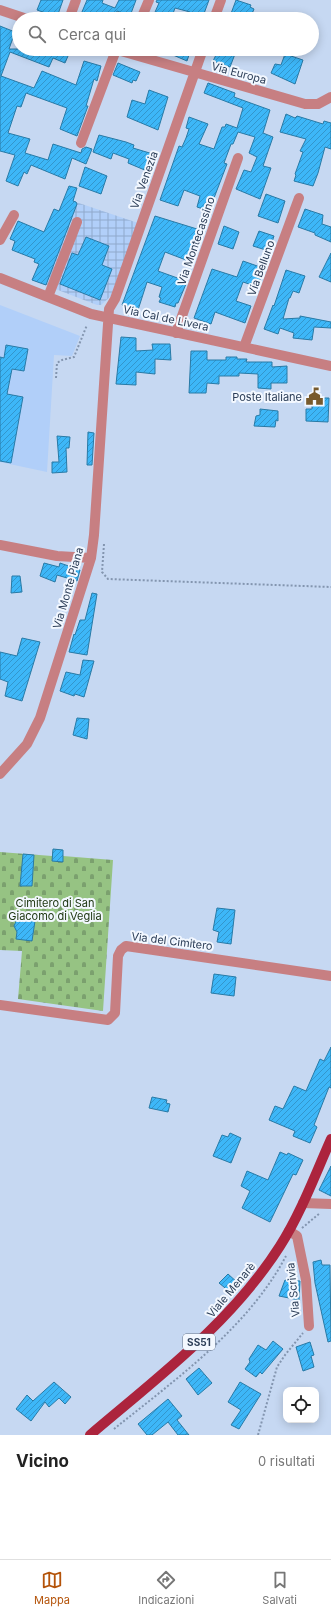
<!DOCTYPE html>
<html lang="it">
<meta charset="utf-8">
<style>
body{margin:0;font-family:Inter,sans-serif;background:#f2f2f2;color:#222}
.controls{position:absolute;right:12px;bottom:12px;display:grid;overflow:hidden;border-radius:8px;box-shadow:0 2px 10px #0003}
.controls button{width:36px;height:36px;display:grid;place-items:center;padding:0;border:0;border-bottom:1px solid #e0e0e0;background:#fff;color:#222;font:20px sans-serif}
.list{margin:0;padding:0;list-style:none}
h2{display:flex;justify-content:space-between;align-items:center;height:52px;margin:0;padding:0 16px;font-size:17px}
h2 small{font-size:13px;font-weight:400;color:#767676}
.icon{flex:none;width:22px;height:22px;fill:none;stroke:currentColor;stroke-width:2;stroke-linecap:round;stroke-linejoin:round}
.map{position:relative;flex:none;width:331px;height:1435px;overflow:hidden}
.search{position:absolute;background:#fff;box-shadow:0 2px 10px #0003;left:12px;right:12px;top:12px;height:44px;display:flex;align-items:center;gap:10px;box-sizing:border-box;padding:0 14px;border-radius:22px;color:#767676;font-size:15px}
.sheet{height:124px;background:#fff}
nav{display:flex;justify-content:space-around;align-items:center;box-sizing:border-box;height:56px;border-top:1px solid #e0e0e0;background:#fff;font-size:11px;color:#767676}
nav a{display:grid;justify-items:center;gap:2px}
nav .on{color:#b45309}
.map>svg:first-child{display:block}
.built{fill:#b1cff9}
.industrial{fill:url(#industrial-grid)}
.cemetery{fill:url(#cemetery-stones)}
.building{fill:url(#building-hatch);stroke:#287aa6}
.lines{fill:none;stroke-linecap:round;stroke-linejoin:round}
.path{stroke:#8395af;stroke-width:2;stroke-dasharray:2 2;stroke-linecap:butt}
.minor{stroke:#c77f82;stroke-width:10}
.major{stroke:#ac243d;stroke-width:10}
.labels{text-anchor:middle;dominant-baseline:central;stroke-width:4;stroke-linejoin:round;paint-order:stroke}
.shield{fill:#f3f8ff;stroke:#677589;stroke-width:1}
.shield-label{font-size:10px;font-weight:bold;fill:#2b3d57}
.street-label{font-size:11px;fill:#2b3d57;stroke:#f3f8ff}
.poi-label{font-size:11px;fill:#2b3d57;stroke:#f3f8ff;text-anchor:end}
.park-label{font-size:11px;fill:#203914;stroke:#f3f8ff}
</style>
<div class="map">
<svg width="331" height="1435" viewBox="0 0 331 1435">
<defs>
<pattern id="industrial-grid" width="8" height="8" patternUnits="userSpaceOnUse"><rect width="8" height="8" fill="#b1cff9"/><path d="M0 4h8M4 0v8" fill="none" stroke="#90a9cc"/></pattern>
<pattern id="cemetery-stones" width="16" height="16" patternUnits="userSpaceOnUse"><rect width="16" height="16" fill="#96c383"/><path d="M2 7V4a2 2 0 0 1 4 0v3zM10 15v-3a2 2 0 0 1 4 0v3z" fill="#7ba06e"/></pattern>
<pattern id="building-hatch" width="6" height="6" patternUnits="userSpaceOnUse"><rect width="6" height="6" fill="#3db7f8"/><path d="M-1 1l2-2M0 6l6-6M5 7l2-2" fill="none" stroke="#3396cc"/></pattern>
</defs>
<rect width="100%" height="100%" fill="#c6d8f2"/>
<path class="built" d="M0,305l80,31 -8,20 -18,-1 -7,117 -47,-10z"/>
<path class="industrial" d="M64,198l74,25 -27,73 -10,9h-4l-65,-25z"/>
<path class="cemetery" d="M53,849l10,1v6l50,4 -10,151 -85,-12 4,-48 -22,-1v-98l52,4z"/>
<path class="building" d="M41,0h22l-6,17 -20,-7z
M87,0h16l-1,3 13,5 4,-8h17l-6,16 -13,-5 -3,8 -15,-3 -1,3h-19z
M157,0h52l-7,19h-14l2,-7 -15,-4 -4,11h-19l7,-16 -3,-1z
M236,0l15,5 -1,2 4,2 -4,10h-21z
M0,26l15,6 -6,17h62l-6,14 -12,-5 -4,9 -39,-15 -9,24 33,12 8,-17 34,14 8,-24 17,5 -4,15 -3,-2 -8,27h2l-11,30 -17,-7 7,-21 -41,-15 -5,14 -4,-1 -9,27 22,6 -5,14 23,7 5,-16 28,9 1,-4 4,-2 6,2 -6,15 -14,-6 -7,21 -34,-14 -4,9 -3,-2 -6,14 -12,-5 9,-26 -15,-4z
M159,49h32l-4,12z
M219,49h15l-1,4 2,1 -5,13 -17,-6z
M285,54l18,6 -8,24 -24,-11 4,-9 6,1z
M118,63l22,9 -4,9 -3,-1 -1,3 -19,-8z
M208,83l27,10 -1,4 36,13 -7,23 10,4 -10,29 8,2 -11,31 -24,-10 8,-19 7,2 6,-15 -8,-4 6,-16 -17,-5 -5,12h-2l-7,19 3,1 -18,47 -12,-4 3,-11 -16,-6 -6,16 -18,-6 19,-54 3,1 4,-9 3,-9 -3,-1 3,-11 19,7 -9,20 15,5 8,-22h3l1,-3 11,4 6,-20 -39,-15z
M149,90l19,7 -10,33 -31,-13 5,-17 13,4z
M286,114l9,4 2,-2 26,8 1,-3 7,2v26l-6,-2 -7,26 -5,13 -19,-5 2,-6 -1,-1 8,-22 -3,-1 6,-12 -26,-7z
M99,135l27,7 8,3 -1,3 20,6 -6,17 -19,-8 1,-4 -16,-6 -2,6 -18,-7z
M85,167l22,9 -6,18 -22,-8z
M69,186l8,2 -4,13 3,1 1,2 -31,81 -14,-5 7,-16 -5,-2 1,-3 -23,-9 3,-9 -5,-2 8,-18 26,11 10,-23 5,2z
M266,194l19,7 -7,22 -20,-7z
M305,209l18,6 -1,9 9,3v15l-16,-7v-2l-17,-6z
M155,216l42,13 -1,4 6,2 -6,17 -6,-2 -4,10 -21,-8 -7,19 25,9 -1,3 4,1 -8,19h-2l-1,4 -16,-5 2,-4 -2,-1 3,-10 -15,-5 -9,28 -16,-5z
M224,226l15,6 -6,17 -15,-5z
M259,231l15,5 -5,15 -16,-5z
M86,237l23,9 -7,19 10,4 -12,31 -40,-16 12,-31 6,2z
M331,253v29l-12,-5z
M243,261l20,7 -5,19 -15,-5 -7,19 15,5 -6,17 -30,-11 -4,12 -17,-6 18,-49 25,8z
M286,270l19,6 -6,17 -6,-2 -3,7h-1l-6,21 17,-1v-2l31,6v6l-17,-1 -2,13 -19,-2 1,-5 -14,-5 -2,6 -14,-5 9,-24 1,1z
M121,337l15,1v13l17,-1 -1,-6h18l1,16 -16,-1v15l-19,-2v13l-20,-1z
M6,345l22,4 -4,22 -12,-2 -5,25 16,3 -12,66 -11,-2v-104l4,1z
M191,351h16v9h19v-3h11v2h10l-1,3h26v5l15,-1v17h-16v6l-13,-1v-14l-19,-1v3h-20v8l-12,-1 -1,10h-17z
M312,398h17l-1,24 -22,-1v-12h6z
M260,409l18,2v10l-2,-1 -1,7 -21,-1 2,-10 4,-1z
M88,432l6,1 -2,32h-5z
M57,436l13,1 -1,11h-3l1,24 -15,1v-11h7z
M44,563l15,4 1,-4 20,7 -3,11 -20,-6 -2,7 -15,-6z
M12,576h8l2,16 -11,1z
M92,593l5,1 -10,61 -18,-3 5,-18 1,1 5,-15h5z
M22,638l18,4 -18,59 -17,-5 3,-14 -8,-3v-27l17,4z
M83,660l11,1 -10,36 -9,-3 -1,2 -14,-5 6,-19 14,3z
M77,718l12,1 -2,20 -14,-4z
M53,849l10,1v12l-11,-1z
M23,854l11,1 -2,31h-12z
M217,908l18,2 -4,34 -14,-2 2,-10 -6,-2z
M17,919l18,2 -3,20 -16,-2 1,-7 -3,-6z
M214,974l22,3 -2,19 -23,-3z
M331,1047v41l-2,-1 -15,38 3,2 -7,16 -17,-7 2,-5 -26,-11 6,-14 8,3 11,-23 12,5 14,-32 4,2z
M152,1097l15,3 -1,3 4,1 -2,8 -19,-4z
M230,1133l11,5 -10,25 -18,-7 9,-21 6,2z
M280,1152l7,3 1,-2 15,7 -7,15 -3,-1 -23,48 -28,-14 8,-17 -9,-5 6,-15 21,9z
M331,1166v30l-12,-6z
M321,1260l1,5h8l1,76 -3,1 -13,-59 -2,-21z
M228,1274l10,9 -8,9 -11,-9z
M285,1280l15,1 -1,19 -20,-4z
M273,1341l10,8 -21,25 -2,-2 -4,5 -11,-8 5,-7 -1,-3 9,-14 8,5z
M310,1342l4,13 -3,1 3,11 -11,4 -7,-24z
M199,1368l13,15 -14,12 -12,-16z
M54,1382l17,15 -6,7 -6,-6 -10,9 -4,-5 -14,19 -15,-12 11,-14 6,6z
M240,1382l21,12 -22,35 -8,-4 10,-15 -13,-8z
M168,1399l14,17 -5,4 12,15h-11l-10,-13 -16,13h-5l-9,-11z"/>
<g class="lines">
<path class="path" d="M56,378l1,-15 5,-3 12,-3 13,-32
M104,544l-2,28 6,7 223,8
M302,1228l18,-15
M114,1429c62,-50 134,-101 172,-173
M258,1435l19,-68 8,-12 18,-22"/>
<path class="minor" d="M0,10l27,9
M69,19l7,-19
M141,19l8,-19
M214,19l7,-19
M114,49l191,55h13l13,-7
M81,143l35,-93
M0,240l14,-25
M0,278l91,36 240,52
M48,297l29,-75
M176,333l62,-175
M244,347l55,-149
M0,545l57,11 34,2
M0,774l27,-30 13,-26 51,-160 3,-23 15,-226 6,-10 88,-250
M0,1005l108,15 7,-7 3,-57 3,-6 5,-4 205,30
M303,1203l28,1
M289,1231l8,5 9,44 3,46"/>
<path class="major" d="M90,1435c68,-58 141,-112 190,-189 21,-33 35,-71 51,-107"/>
</g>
<defs>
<symbol id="civic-bare" viewBox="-9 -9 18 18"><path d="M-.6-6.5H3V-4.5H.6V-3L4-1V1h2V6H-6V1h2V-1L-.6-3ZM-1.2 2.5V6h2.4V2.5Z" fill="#775a2d" stroke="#f3f8ff" stroke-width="2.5" paint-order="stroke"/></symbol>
</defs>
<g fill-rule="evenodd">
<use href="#civic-bare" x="302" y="384" width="25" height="25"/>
</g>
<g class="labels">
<rect class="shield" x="183" y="1334" width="32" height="16" rx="3"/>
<g class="shield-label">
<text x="199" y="1342">SS51</text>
</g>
<g class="street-label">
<text transform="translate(239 73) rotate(15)">Via Europa</text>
<text transform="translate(144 180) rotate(-70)">Via Venezia</text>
<text transform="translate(196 241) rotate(-71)">Via Montecassino</text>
<text transform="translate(261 268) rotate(-70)">Via Belluno</text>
<text transform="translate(166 318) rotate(12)">Via Cal de Livera</text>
<text transform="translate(68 588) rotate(-74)">Via Monte Piana</text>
<text transform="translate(172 941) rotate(7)">Via del Cimitero</text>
<text transform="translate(231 1290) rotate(-50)">Viale Menarè</text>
<text transform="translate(293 1290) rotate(-96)">Via Scrivia</text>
</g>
<g class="poi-label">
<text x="302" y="397">Poste Italiane</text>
</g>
<g class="park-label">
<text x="55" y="903">Cimitero di San<tspan x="55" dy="13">Giacomo di Veglia</tspan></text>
</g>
</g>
</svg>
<div class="controls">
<button><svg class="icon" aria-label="locate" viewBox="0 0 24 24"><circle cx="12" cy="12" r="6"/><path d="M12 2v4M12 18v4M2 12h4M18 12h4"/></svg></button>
</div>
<div class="search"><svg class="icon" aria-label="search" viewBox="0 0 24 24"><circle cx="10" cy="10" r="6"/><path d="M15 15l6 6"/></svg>Cerca qui</div>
</div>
<section class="sheet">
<h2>Vicino<small>0 risultati</small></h2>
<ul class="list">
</ul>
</section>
<nav>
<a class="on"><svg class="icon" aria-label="map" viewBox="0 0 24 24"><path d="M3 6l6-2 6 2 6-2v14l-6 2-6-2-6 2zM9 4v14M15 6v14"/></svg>Mappa</a>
<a><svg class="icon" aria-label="directions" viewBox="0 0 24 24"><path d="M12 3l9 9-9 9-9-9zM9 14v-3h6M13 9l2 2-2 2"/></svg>Indicazioni</a>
<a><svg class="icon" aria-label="saved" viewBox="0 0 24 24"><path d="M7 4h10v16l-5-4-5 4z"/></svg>Salvati</a>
</nav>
